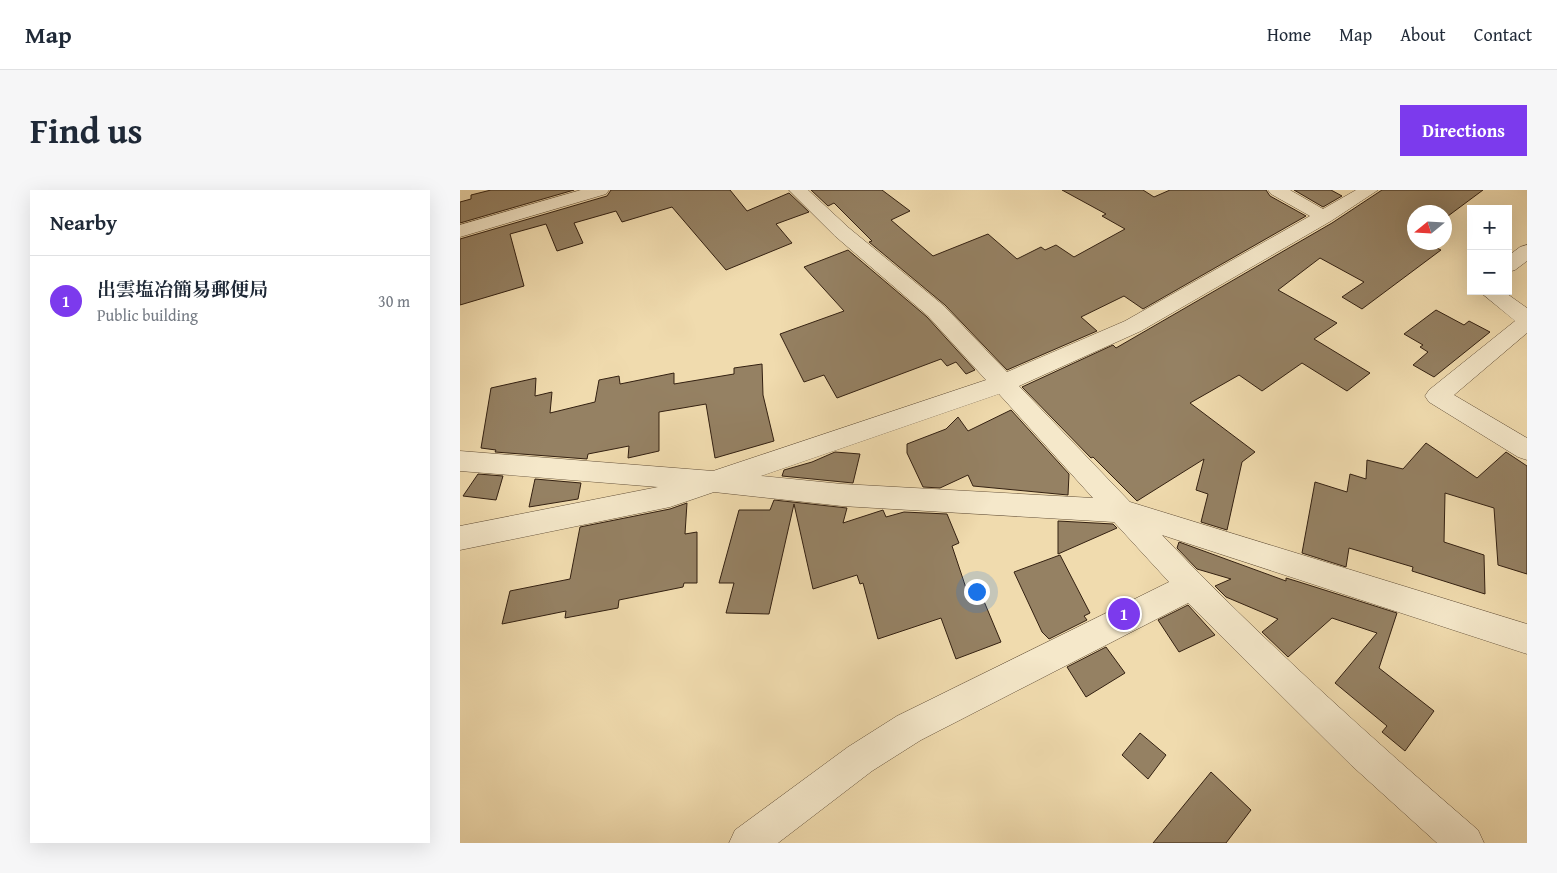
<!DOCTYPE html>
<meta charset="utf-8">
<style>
body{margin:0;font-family:"Gentium Book Plus","Noto Serif JP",serif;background:#f6f6f7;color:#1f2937}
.controls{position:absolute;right:15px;top:15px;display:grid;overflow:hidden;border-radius:0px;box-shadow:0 5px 20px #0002}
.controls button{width:45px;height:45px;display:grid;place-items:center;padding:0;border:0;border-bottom:1px solid #e0e1e3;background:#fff;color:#1f2937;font:25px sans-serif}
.compass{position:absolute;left:947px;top:15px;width:45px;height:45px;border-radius:50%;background:#fff;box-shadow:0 5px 20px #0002;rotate:252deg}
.you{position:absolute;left:516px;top:401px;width:18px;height:18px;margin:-12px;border:4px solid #fff;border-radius:50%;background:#1a73e8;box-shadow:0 0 0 8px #1a73e833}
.badge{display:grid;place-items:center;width:32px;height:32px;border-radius:50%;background:#7c3aed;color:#fff;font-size:16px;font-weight:700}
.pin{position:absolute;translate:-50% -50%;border:2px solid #fff;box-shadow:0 1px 5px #0006}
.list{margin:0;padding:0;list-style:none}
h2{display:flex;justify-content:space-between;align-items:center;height:65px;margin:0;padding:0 20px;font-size:21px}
h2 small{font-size:16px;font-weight:400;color:#747a83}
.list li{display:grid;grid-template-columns:32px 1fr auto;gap:15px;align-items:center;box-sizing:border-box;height:90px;padding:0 20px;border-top:1px solid #e0e1e3}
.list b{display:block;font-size:19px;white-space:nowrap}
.list p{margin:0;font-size:16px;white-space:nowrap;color:#747a83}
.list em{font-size:16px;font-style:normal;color:#747a83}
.map{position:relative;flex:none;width:1067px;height:653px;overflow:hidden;border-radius:0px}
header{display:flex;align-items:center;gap:30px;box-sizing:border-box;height:70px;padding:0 25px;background:#fff;border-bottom:1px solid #e0e1e3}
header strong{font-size:24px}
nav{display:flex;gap:28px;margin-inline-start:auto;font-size:18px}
.intro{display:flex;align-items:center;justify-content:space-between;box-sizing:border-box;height:120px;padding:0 30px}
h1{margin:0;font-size:35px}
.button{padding:12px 22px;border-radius:0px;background:#7c3aed;color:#fff;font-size:18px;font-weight:700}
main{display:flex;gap:30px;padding:0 30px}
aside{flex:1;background:#fff;border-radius:0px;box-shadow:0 5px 20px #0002}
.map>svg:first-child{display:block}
.building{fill:#958163;stroke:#332011}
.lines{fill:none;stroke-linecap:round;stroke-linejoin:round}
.minor-casing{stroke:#624f38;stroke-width:1}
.minor{fill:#f5e8ca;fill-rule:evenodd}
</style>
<header>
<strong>Map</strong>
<nav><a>Home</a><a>Map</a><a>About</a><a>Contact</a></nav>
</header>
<div class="intro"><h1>Find us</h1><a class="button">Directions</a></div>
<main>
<aside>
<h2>Nearby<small></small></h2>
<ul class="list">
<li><span class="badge">1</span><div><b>出雲塩冶簡易郵便局</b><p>Public building</p></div><em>30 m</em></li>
</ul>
</aside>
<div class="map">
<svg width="1067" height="653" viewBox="0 0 1067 653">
<rect width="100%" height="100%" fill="#f0dbae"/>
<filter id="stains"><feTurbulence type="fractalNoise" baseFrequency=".004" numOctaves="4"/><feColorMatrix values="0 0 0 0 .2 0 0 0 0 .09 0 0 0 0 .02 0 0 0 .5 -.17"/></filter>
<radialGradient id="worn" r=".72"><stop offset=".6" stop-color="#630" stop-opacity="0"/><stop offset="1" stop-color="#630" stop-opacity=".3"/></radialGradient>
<path class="building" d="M31,0h83l-114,33v-21l11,-3v-4z
M151,0h119l17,21 42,-18 20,19 -33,12 16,19 -66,27 -54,-63 -50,15 -6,-11 -42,12 9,20 -26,8 -11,-27 -36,10 14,52 -64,19v-66l147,-43z
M351,0h71l28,21 -19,9 42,36 55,-22 29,25 24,-12 4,3 11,-5 18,12 51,-28 -23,-13 4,-2 -44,-24h81l11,7 16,-7h96l4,6 36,20 -163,93 -19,-13 -43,21 16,14 -90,39 -62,-65 -76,-63 3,-1 -38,-38 -6,3z
M834,0h37l11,6 -19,11z
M922,0h101l-39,29v-7h-30v30h10l17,8 -79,59 -20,-12 22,-15 -44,-24 -42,32 59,33 -23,16 56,34 -23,18 -45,-28 -40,28 -23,-16 -49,28 65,49 -13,10 -15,68 -26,-8 7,-28 -12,-4 8,-31 -67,42 -44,-44 -2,1 -69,-71 91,-42 3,3 216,-125z
M388,60l79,67 48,53 -9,4 -10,-12 -9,4 -6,-7 -104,39 -13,-23 -20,7 -24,-48 64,-23 -40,-44z
M976,120l28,15 5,-4 21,11 -56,45 -21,-12 15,-13 -8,-5 3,-2 -19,-11z
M302,174l1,31 11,46 -59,17 -9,-54 -47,8v39l-31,7 1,-12 -41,8 -1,5 -92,-7 1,-2 -15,-2 10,-60 45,-10 -1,18 17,-4 -2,21 45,-11 4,-22 20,-4 1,8 54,-11v11l60,-10v-6z
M551,220l58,64 -1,21 -95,-9 -5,-11 -28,13 -17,-1 -16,-34v-9l39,-15 12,-12 10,14z
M966,253l51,35 29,-26 21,14v108l-29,-9 -4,-57 -49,-15 -1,49 40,13 1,39 -73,-23 1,-4 -64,-19 -3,19 -44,-14 13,-71 32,10 3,-18 16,5 1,-19 36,9z
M375,262l25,2 -7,29 -71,-7 2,-6 28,-8z
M18,284l25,2 -7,24 -33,-4z
M75,289l46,4 -3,16 -49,8z
M314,310l73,8 -4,15 40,-13 3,7 18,-5 43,2 12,29 -7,3 15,45 11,-4 23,55 -45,17 -15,-41 -63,21 -15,-56 -3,1 -3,-9 -44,14 -19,-85 -25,110 -43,-1 8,-30h-15l20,-73h31z
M227,313l-2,31 12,-2v51h-13l-1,4 -64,13 -1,8 -53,10 1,-7 -64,13 8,-33 60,-12 10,-52 90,-18z
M598,331l55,3 4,4 -59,26z
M719,352l107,39v-3l10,3 101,32 -18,55 55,43 -29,40 -23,-19 5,-6 -52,-43 42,-50 -45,-15 -44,39 -26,-25 16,-13 -52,-22 -11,-11 16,-7 -34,-10 -20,-21z
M600,365l30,58 -6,3 3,4 -38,19 -7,-7 -28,-60z
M728,415l27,30 -36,17 -21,-32z
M646,457l19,26 -39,24 -19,-30z
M680,543l26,22 -18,24 -26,-24z
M751,582l40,38 -25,33h-73z"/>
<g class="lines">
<defs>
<path id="minor" d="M121,0h28l-3,4 -146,43v-12z
M329,0h19l41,38 95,78 63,66 118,-51 185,-105 -39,-22 -3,-4h22l33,19 33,-19h22l-47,31 -190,110 -122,55 111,116 397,122v30l-365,-119c99,104 207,201 316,295l6,13h-47l-86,-78 -163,-162 -267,137 -49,31 -94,72h-49l6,-13 113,-83 49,-31 272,-134 -55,-60 -272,-16 -128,-14 -44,15 -210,43v-24l198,-39 -198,-16v-20l253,20 273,-91 -58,-64 -93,-80zM539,204l94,104 -251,-14 -81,-8z
M1067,55v16l-12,9 -7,2v-16l12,-9z
M1019,101h24l24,17v25l-73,62 73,43v22l-9,-3 -89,-55 -4,-6 4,-6 86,-69z"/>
</defs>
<use href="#minor" class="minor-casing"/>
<use href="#minor" class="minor"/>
</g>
<rect width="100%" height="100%" filter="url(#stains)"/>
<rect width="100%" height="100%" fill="url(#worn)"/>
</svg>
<div class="controls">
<button>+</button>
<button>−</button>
</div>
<svg class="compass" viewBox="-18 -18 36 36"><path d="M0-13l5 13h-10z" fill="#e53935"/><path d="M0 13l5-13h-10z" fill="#747a83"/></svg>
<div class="you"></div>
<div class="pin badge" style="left:664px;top:424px">1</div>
</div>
</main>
